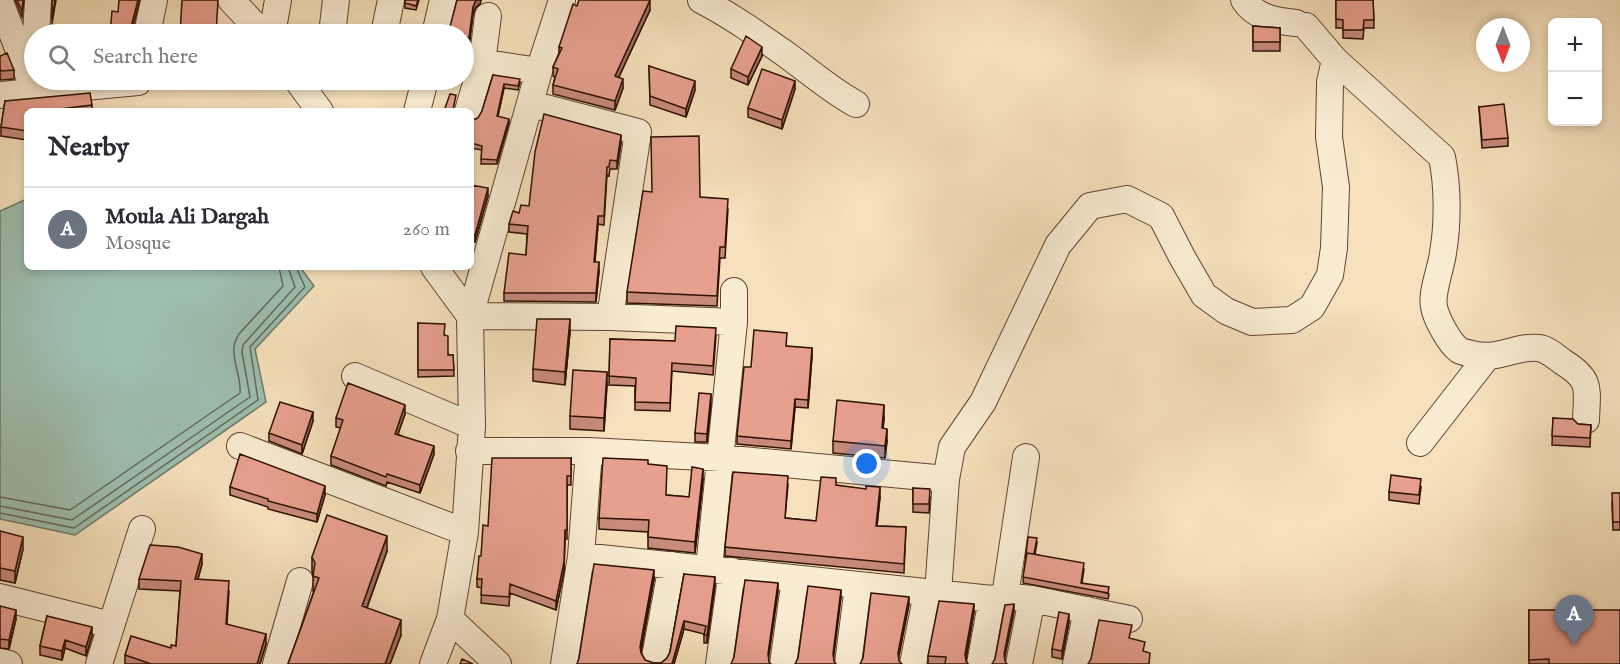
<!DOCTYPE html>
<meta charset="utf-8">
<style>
body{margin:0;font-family:"IM FELL English",serif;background:#f7f7f7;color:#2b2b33}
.controls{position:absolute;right:18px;top:18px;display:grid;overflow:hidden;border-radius:9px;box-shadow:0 3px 9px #0003}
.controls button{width:54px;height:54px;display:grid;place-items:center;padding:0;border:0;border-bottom:2px solid #e1e1e2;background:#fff;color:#2b2b33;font:30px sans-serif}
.compass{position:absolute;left:1476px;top:18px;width:54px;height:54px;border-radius:50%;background:#fff;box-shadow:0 3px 9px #0003;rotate:180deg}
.you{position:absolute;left:867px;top:464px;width:21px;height:21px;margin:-15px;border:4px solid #fff;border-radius:50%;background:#1a73e8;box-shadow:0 0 0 9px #1a73e833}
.badge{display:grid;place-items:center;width:39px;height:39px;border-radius:50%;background:#8f2418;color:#fff;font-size:20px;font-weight:700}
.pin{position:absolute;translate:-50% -50px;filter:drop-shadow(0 2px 3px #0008)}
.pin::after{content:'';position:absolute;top:32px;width:21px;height:18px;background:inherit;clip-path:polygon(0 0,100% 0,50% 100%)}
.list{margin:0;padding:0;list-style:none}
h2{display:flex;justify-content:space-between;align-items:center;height:78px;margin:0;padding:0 24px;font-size:26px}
h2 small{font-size:20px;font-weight:400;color:#7c7c81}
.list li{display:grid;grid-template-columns:39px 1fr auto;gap:18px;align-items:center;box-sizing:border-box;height:84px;padding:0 24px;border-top:2px solid #e1e1e2}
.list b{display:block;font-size:22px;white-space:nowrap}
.list p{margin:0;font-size:20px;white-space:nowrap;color:#7c7c81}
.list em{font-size:20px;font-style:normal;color:#7c7c81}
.icon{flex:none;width:33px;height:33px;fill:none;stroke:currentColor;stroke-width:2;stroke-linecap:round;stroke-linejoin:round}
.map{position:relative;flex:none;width:1620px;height:664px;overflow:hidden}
.search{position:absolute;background:#fff;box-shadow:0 3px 9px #0003;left:24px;top:24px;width:450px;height:66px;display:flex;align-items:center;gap:15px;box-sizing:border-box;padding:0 21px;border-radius:33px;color:#7c7c81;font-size:22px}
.panel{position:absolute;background:#fff;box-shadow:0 3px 9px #0003;left:24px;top:108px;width:450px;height:162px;border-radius:9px}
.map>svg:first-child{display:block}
.water{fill:#9dbeaf;stroke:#707969;stroke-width:1.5}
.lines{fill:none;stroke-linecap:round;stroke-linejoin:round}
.shore{stroke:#656858;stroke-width:1.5}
.minor-casing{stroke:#5f452f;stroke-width:28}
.minor{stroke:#f9ecd3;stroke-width:26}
.wall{fill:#c88a7a;stroke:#2d1100;stroke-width:1.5}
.shaded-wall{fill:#a27063;stroke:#2d1100;stroke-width:1.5}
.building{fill:#e8a08e;stroke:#2d1100;stroke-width:1.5}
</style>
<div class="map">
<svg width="1620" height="664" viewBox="0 0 1620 664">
<rect width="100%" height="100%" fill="#f6e1bc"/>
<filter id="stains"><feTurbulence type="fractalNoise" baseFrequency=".00333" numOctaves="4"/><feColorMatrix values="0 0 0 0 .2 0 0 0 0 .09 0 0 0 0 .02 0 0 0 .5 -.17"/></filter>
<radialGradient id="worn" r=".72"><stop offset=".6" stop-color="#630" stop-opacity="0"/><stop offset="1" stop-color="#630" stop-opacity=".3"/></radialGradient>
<path class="water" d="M27,199v68h273l14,19 -59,63 11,53 -191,133 -75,-16v-308z"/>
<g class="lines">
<path class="shore" d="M0,497l70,13 170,-117c2,-20 -14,-40 -1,-59l44,-48 -4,-19
M0,506l72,14 178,-123 -8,-45 1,-7 52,-58 -7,-20
M0,513l74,15 184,-128 -8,-53 55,-60 -9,-20"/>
<defs>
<path id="minor" d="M231,0l32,34
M701,0c29,15 56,34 83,53 24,17 46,37 72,51
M1244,0c12,18 32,21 52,23
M0,2l35,90
M1306,26l29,34 107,97c6,30 6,66 1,96 -2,16 -12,39 -9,54 2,11 15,36 25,43 3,2 9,3 13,4 28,7 44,-9 67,-6 8,1 17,9 24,14 29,18 24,26 23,58
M36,34l2,-34
M147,34l7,-34
M272,34l6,-34
M332,34l4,-34
M384,34l7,-34
M435,34l8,-34
M464,60l75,11
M297,80l23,31
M0,95l138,-13v-2
M531,104l107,28 -28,185
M417,111l8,-31
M468,111l14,-48 6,-47
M470,316l69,-245 23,-71
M470,316l140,1 124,5
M355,376l117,50
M1420,443l67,-86
M240,446l225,86
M469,451h120l132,7 225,21 -8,114
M946,479l6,-32 31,-45 75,-157 32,-39 37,-7 34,17 21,41 22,38 22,16 26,11 40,-2 20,-13 18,-32 4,-27 2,-61 -7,-50 1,-55 5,-22
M581,556l411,43 13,-3 27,3 97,20
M709,568l25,-246v-31
M1005,596l21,-139
M0,597l111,28
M450,619l48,45
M655,657l17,-92
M0,662l9,2
M99,664l43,-135
M276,664l24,-83
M433,664l17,-45 15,-87 7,-106 -2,-110 -36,-49
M564,664l17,-108 8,-105
M719,664l13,-93
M783,664l12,-85
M848,664l10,-78
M913,664l14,-71
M980,664l12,-65
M1019,664l13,-65
M1076,664l11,-54"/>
</defs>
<use href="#minor" class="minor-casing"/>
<use href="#minor" class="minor"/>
</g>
<path class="wall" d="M15,0h9l-2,17z
M405,0h14l-3,10 -11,-2z
M457,0h24l-1,4 -4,3 -3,7 -4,32h-5v-12l-14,-4z
M1336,0h37l1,28h-10l-1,11 -20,-1v-10h-7z
M577,6l73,4 -31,67 4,11 -8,22 -62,-16v-9l2,-8 -2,-1v-9l6,-14v-6z
M1253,26l27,2v23h-27z
M0,56l14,14v9l-13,1 -1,-3z
M762,56l-14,29 -17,-7v-9z
M649,66l46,24 -9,27 -36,-12z
M493,75l27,8 -2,7 -14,-2 -6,28 11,7 -12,41h-16l1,-14 -11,-2v-27l7,-3 4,-7z
M795,89l-13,40 -34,-12v-9z
M5,101l87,4v6h-65v29l-26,-4v-9z
M1479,107l29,31v8l-26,2z
M621,143l-4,26h-7l-1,7 -2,-1 -3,50 -6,-1 -3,38 4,9 -3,31 -92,-1v-8l22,-38 1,-21 -18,-2v-8l10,-11z
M471,183l1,2 16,11 -13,46 -4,-1z
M700,197l28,12 -3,49h-5l-3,48 -90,-3v-11z
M418,323l27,12 3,20h5l1,21 -36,1z
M570,332l-5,53 -32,-4v-12z
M716,336l-3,39 -41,-4 -2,40 -35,-1v-24l-26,-1 1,-46 65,2z
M787,346l25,10 -4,52 -13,-1 -4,42 -54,-5v-8l14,-69z
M607,384l-3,47 -34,-2v-13z
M711,403l-4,39h-12v-9z
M405,414l-7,20 36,20 -14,39 -33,-11 -1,4 -55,-21v-9l10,-28 -5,-1v-9z
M884,418l-1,10 4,13 -2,17 -52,-5v-12z
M1553,418l25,6 13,1 -1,22 -38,-2z
M313,421l-11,33 -33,-13v-8z
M571,458v27h-4v54h-2l-1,32 -8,39 -46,-17 -1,13 -28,-3 1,-15 -5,-1v-8l11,-53z
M648,464l18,31 23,2 14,-17 -8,73 -47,-5v-16l-49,-3v-11z
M788,485l-3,33 31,3 20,-36 44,12 -3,29 29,1 -2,46 -179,-17v-9z
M230,487l95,8 -8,27 -49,-13v-2l-38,-12z
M1421,487l-2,17 -30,-4v-8z
M913,488l17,9 -1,16 -16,-1z
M1620,493v37h-7l-1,-28z
M0,531l23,18 -8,34 -15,-3z
M1037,543l-2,11 49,15 -2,14 27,11 -1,5 -85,-16 3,-29z
M387,551l-20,57 34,27 -11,29h-102l26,-73h-1v-16l-1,-3v-15z
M202,564l-4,15 31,12 -2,33 39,20 -6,20h-135v-9l46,-7 5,-2 4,-55 -41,-2v-10z
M684,574l31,11 -8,58h-3v-9l-20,-5 -10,35h-97l77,-85 -13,73 4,8 8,3h8l6,-5 3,-6z
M0,606l16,13 -7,30 -9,-1z
M1529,610l91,54h-91z
M974,612l-8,49 2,3h-40v-8z
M47,616l45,20 -6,20 -21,-8 -3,12 -22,-5v-9z
M1069,622l-7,37 -10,-2v-8z"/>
<path class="shaded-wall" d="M55,0h1l-4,24v-6z
M138,0h2l-8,31v-8z
M476,0h5l-1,4 -4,3 -3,7 -4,32v-8l4,-31z
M650,0v10l-35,75v-9z
M762,47v9l-14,29v-8z
M623,79v9l-8,22v-9z
M695,81v9l-9,27v-8z
M795,81v8l-13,40v-9z
M504,84v4l-7,32v-4z
M509,119v4l-12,41v-4z
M621,135v8l-4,26v-8z
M488,188v8l-13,46v-7z
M598,216v8l-4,46v-8z
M599,262v9l-3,31v-9z
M570,319v13l-5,53v-13z
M812,348v8l-4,52v-8z
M607,372v12l-3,47v-13z
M711,394v9l-4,39v-8z
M795,399v8l-4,42v-8z
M405,405v9l-10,28v-8z
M884,405v13l-2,23v-13z
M313,412v9l-11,33v-9z
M887,429v12l-2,17v-12z
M434,446v8l-14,39v-8z
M703,469v11l-8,73v-11z
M325,486v9l-8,27v-8z
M880,487v10l-4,38v-9z
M565,530l-1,41 -8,39v-9z
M387,536v15l-25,70v-15z
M23,537v12l-8,34v-12z
M202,554v10l-7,25v-10z
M654,570v9l-14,76v-8z
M715,577v8l-8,58v-8z
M778,583v9l-10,70v-8z
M841,590v8l-8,65v-9z
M909,597v8l-11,56v-8z
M974,604v8l-9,50v-8z
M1014,604v8l-10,50v-8z
M16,610v9l-7,30v-9z
M1069,614v8l-7,37v-8z
M401,620v15l-11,29h-5z
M684,621v8l-10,35h-2z
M92,627v9l-6,20v-9z
M266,634v10l-6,20h-3z
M65,640v8l-3,12v-9z"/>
<path class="building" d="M17,0h6l-1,11z
M52,0h3l-3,18z
M119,0h19l-6,23 1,7 3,4h-26l2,-23 6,1z
M182,0h36l-2,34h-36z
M405,0h13l-2,6 -11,-3z
M457,0h19l-3,7 -4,31h-5v-4h-16z
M579,0h71l-35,76 8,3 -8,22 -62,-16 5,-16 -5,-2 9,-19 -3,-1 14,-43 4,2z
M1336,0h37l1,20h-10l-1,10h-20v-10l-7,-1z
M1253,26l27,2v14h-27z
M746,36l16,11 -14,30 -17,-8z
M7,53l7,17 -13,1 -1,-3v-12z
M649,66l46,15 -9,28 -36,-13z
M762,69l33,12 -13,39 -34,-12z
M493,75l27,4 -2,7 -14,-2 -7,32 12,3 -12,41 -16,-1 1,-13 -11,-3v-22l7,-3 4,-7z
M90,93l2,12 -48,6h-17v20l-26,-4 4,-26z
M450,94l6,1 -3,15 1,1h-10z
M1504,104l4,34 -26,2 -3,-33z
M544,114l77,21 -4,26 -7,-1 -1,7h-2l-3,49h-6l-4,46h5l-3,31h-92l5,-40 17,2 2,-29 -19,-2 4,-13 6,2 2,-8 8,1 6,-54z
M699,136l1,61 28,2 -3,48h-5l-3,49 -90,-4 16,-101 9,1 -1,-55z
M471,183v2l17,3 -13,47 -4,-1z
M537,319h33l-5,53 -32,-3z
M418,323l27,1 -1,11 4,1v19h5l1,15h-36z
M676,326l40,2 -3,38 -41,-3 -2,40 -35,-1 1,-24 -27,-2 1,-37 65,2z
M754,330l33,3 -1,13 26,2 -4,52 -13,-1 -4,42 -54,-5 7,-69h7z
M573,370l34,2 -3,46 -34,-2z
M348,383l57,22 -10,29 39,12 -14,39 -33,-11 -1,3 -55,-21 12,-36 -7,-2z
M699,393l12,1 -4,40 -12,-1z
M837,400l47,5 -2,23 5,1 -2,17 -52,-5z
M280,402l33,10 -11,33 -33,-12z
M1553,418l20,1 5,5 13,1 -1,13 -38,-2z
M240,454l85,32 -8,28 -49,-13v-2l-38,-12z
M492,458h79v18h-4v54h-2l-1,32 -8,39 -46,-17 -1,13 -28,-2 1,-16h-5l2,-23h2l2,-31 5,1z
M603,458l45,2v4l19,2 -1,29 23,2 3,-30 11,2 -8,73 -47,-5 1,-17 -50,-2z
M733,472l55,4 -3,42 31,3 5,-44 15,1v7l30,4v-3l14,1 -4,39 30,1 -2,37 -179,-17z
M1391,475l30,4 -2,16 -30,-3z
M913,488l17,1 -1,15h-16z
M1612,493h8v29h-7z
M327,515l60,21 -25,70 39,14 -16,44h-97l31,-86 -6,-2 2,-13 -3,-6z
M0,531l23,6 -8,34 -15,-3z
M1028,537l9,1 -3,16 -7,-1 -1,1z
M150,545l28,2 24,7 -7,25 34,2 -3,43 40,10 -9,30h-106l-26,-9 6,-19 40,12v-3l5,1 5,-65 -42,-2z
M1027,553l57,10 -3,20 28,4 -1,6 -85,-16z
M594,564l60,6 -14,77 1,6 4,7 8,3h8l6,-5 3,-6 14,-78 31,3 -8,58h-3l2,-9 -22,-5 -12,43h-95l2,-6z
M745,580l33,3 -10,71 1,8 2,2h-40l3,-7z
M808,586l33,4 -8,64 1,7 2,3h-41l3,-6z
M871,593l38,4 -11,56 1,8 3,3h-42l3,-6z
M939,601l35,3 -9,50 1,7 2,3h-23l1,-7 -18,-1z
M1014,604l-10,50 1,7 2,3h-15l3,-5 10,-54z
M0,606l16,4 -7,30 -9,-1z
M1529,610h91v54h-71v-5l-20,1z
M1059,612l10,2 -7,37 -10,-2z
M47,616l45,11 -6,20 -21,-7 -3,11 -22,-5z
M1099,620l33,5 -3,13 16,4 -2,9 7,2 -1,11h-61l3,-5z
M462,659l11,5h-13z"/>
<rect width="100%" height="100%" filter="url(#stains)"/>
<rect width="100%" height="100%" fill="url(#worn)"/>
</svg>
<div class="controls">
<button>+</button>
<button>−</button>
</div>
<svg class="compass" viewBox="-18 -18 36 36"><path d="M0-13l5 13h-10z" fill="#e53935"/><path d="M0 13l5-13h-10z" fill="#7c7c81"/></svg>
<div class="you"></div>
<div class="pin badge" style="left:1574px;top:645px;background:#6b7280">A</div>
<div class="search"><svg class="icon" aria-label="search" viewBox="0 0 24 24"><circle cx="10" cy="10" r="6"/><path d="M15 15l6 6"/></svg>Search here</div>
<section class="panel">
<h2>Nearby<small></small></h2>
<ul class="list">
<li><span class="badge" style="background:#6b7280">A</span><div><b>Moula Ali Dargah</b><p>Mosque</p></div><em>260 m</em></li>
</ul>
</section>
</div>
